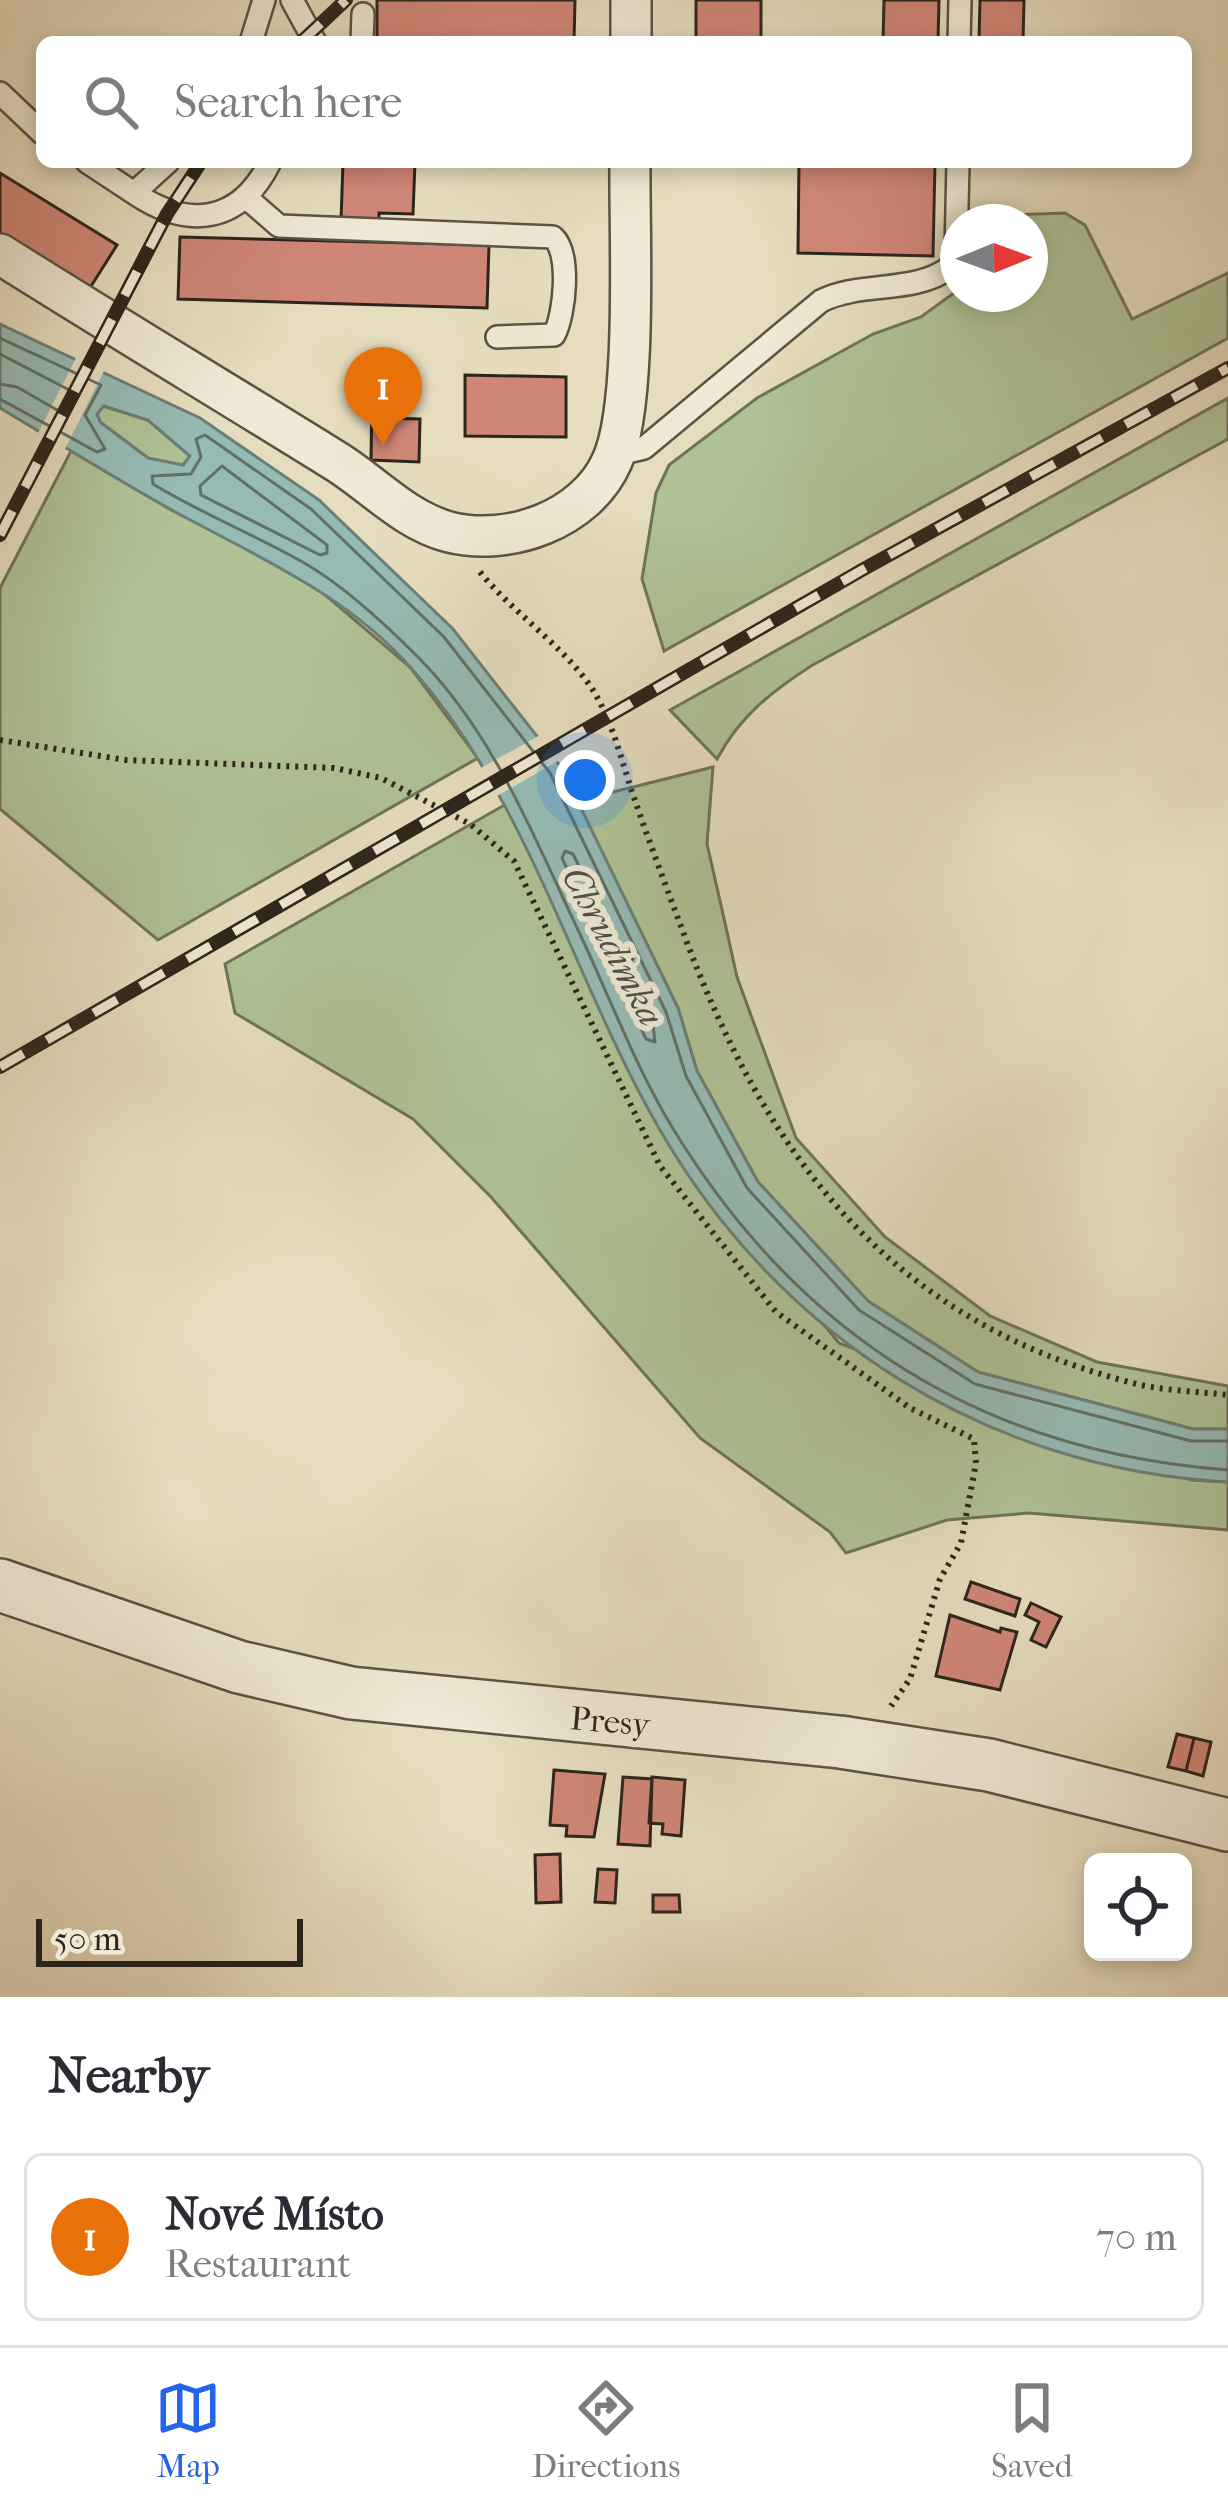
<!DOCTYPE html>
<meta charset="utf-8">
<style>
body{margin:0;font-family:"IM FELL French Canon",serif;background:#f2f2f3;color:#2b2b33}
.controls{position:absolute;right:36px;bottom:36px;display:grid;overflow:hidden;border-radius:18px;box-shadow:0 6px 18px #0003}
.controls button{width:108px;height:108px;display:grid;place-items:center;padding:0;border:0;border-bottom:3px solid #e1e1e2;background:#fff;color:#2b2b33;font:60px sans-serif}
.compass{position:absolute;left:940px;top:204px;width:108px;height:108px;border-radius:50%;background:#fff;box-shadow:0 6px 18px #0003;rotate:89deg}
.scale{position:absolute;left:36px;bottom:30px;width:267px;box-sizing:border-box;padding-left:12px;border:6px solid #2c251c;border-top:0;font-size:33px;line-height:42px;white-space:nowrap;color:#2c251c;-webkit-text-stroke:9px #efe9d5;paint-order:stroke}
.you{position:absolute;left:585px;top:780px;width:42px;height:42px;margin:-30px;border:9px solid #fff;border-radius:50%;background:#1a73e8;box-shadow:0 0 0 18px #1a73e833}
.badge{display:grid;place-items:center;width:78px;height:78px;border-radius:50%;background:#2563eb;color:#fff;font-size:39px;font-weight:700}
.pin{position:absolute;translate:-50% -99px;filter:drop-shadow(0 3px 6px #0008)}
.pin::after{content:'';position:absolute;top:63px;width:42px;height:36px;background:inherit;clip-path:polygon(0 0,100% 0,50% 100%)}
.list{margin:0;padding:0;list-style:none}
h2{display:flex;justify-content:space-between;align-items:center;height:156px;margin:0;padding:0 48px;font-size:51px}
h2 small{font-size:39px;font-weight:400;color:#7c7c81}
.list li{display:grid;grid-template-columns:78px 1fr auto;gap:36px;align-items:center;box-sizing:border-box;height:168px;margin:0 24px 24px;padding:0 24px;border:3px solid #e1e1e2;border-radius:18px}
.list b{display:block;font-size:45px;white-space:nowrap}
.list p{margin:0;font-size:39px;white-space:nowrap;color:#7c7c81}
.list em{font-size:39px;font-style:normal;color:#7c7c81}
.icon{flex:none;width:66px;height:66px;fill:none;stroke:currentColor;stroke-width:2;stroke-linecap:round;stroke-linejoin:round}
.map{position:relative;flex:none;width:1228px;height:1997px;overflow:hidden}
.search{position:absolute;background:#fff;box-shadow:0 6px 18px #0003;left:36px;right:36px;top:36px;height:132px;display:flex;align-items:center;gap:30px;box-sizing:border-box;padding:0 42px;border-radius:18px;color:#7c7c81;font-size:45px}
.sheet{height:348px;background:#fff}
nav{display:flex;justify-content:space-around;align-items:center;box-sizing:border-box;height:168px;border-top:3px solid #e1e1e2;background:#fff;font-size:33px;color:#7c7c81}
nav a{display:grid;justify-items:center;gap:6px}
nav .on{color:#2563eb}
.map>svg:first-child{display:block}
.green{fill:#afc296;stroke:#6e7459;stroke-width:3}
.water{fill:#96bbb4;stroke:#6c7f77;stroke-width:3;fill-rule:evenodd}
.pier{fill:#e6ddbe}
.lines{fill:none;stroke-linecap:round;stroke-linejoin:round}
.shore{stroke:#617068;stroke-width:3}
.building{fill:#d08676;stroke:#2c251c;stroke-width:3}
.service-casing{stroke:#5a5344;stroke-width:26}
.minor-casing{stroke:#5a5344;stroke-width:44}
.tertiary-casing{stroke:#5a5344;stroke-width:56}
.path{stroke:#2c251c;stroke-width:6;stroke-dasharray:3 6;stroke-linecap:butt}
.service{stroke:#efe9d5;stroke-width:21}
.minor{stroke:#efe9d5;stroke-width:39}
.tertiary{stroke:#efe9d5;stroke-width:51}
.rail-casing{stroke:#2c251c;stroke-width:14}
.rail{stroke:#efe9d5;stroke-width:9;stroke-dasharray:27;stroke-linecap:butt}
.labels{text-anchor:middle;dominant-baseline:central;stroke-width:12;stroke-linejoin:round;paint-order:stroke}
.street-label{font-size:33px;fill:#2c251c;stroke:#efe9d5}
.water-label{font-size:36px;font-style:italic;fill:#4c524a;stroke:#efe9d5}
</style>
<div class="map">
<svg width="1228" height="1997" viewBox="0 0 1228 1997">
<rect width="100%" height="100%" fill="#e6ddbe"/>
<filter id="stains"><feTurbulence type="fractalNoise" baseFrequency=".00167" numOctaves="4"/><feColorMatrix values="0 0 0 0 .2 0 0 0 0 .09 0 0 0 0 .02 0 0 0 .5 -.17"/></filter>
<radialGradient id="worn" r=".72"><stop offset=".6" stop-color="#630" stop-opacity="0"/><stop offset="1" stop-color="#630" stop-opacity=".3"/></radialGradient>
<path class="green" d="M1065,213l20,12 47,94 96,-46v65l-564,313 -22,-72 14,-86 13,-28 88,-67 116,-64 48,-17 37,-27v4h72v-72h-53l1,-6z
M1228,398v41l-417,227c-40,26 -71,50 -94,93l-47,-49z
M103,406l45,14 42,36 -7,10 -35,-8 -48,-36 -3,-8z
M71,451l102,60 130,65 107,91 68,91 -320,182 -158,-131v-221z
M713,767l-6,77 16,70 14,63 59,161 89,99 105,79 107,46 131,24v43h-35l-215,-57 -110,-71 -110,-119 -61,-111 -19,-63 -101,-207z
M508,803l152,327 179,213 352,137 37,2v48l-199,-17 -82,7 -101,33 -16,-21 -130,-94 -209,-241 -78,-78 -178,-106 -10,-49z"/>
<path class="water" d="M0,324l200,94 119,82 134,129 108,138 117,241 19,63 61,111 110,119 110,71 215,57h35v53c-240,-13 -448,-144 -568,-352 -88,-152 -130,-327 -248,-461 -67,-76 -155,-112 -240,-159 -58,-32 -115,-68 -172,-102zM104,406l44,14 42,36 -7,9 -35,-7 -48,-36 -3,-8z"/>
<path class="pier" d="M78,354l28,13 -43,86 -27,-16z
M542,734l16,27 -61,35 -18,-27z"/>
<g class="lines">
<path class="shore" d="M0,338l101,47 -16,30 20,34 -8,3 -97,-53
M0,354l77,40 -13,20 -47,-27 -17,-3
M222,466l105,79v8l-7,2 -119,-60 -1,-9z
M565,851l8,3 79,163 3,25 -9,-3 -84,-181z
M1228,1441h-37l-216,-57 -116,-74 -112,-122 -61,-112 -20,-64 -116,-239 -106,-136 -133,-128 -106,-74 -9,4 5,18 -10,17 -39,2 1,8c49,30 103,51 153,80 38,22 81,62 112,93 76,77 115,178 160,273 31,65 57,136 94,197 127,209 312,325 556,343"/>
</g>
<path class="building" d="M377,0h198l-1,42h-197z
M696,0h65v42h-65z
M884,0h55l-1,42h-55z
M980,0h44l-1,42h-44z
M343,162h72l-2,52 -34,-1v9l-38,-1z
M799,162h136l-2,94 -135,-3z
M0,173l117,72 -29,46 -88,-54z
M180,237l309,8 -2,63 -309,-9z
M465,375l101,2v60l-101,-1z
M372,400h10l-1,18 39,1 -1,43 -48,-2z
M971,1582l49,17 -5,17 -50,-17z
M1031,1603l30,14 -15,30 -15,-7 8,-18 -14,-7z
M950,1615l50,17 1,-4 16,4 -17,58 -64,-14z
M1177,1734l17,4 -8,33 -18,-4z
M1194,1738l17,4 -8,34 -17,-5z
M554,1770l51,4 -11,63 -28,-1 1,-10 -17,-1z
M623,1777l29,2 -2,67 -32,-2z
M652,1777l33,3 -4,56 -19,-2 1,-10 -14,-1z
M560,1854l1,48 -25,1 -1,-48z
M598,1869l19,1 -2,33 -20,-1z
M653,1895h26l1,17h-27z"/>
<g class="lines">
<defs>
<path id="service" d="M292,0l23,42
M251,42l13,-42
M362,42l1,-28
M959,42l1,-42
M0,93l42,40
M87,162l47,31 34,-31
M134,193c55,37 106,30 136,-31
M248,199l31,27 274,11c18,16 12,77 1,98l-57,2
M615,455l29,-7 177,-147c40,-20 93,-7 128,-33l7,-15 2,-91"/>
<path id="minor" d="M631,42v-42
M0,254c111,70 223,137 334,206 38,23 70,60 115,72 59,15 137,-12 163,-71 26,-57 17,-229 18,-299"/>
<path id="tertiary" d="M0,1585l239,82 112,26 489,49 149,23 239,60"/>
</defs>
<use href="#service" class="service-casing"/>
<use href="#minor" class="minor-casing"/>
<use href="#tertiary" class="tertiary-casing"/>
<path class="path" d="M480,572c34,42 83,73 113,118 19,31 28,68 39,102 16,46 33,92 50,137 82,224 206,391 447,453 31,9 67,9 99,13
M0,740l126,20 208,8 47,10 89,46 44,37 146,305 116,146 134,96 64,31 2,24 -15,80 -21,36 -30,100 -19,27"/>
<use href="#service" class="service"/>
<use href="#minor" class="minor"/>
<use href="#tertiary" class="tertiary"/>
<defs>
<path id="rail" d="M301,42l45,-42
M0,535l167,-321 34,-52
M0,1067l862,-497 366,-202"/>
</defs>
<use href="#rail" class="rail-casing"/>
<use href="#rail" class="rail"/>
</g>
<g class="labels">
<g class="street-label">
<text transform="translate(610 1722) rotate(5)">Presy</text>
</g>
<g class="water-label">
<text transform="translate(613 946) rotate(62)">Chrudimka</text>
</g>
</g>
<rect width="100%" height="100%" filter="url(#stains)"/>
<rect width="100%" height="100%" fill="url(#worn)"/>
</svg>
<div class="controls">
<button><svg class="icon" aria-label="locate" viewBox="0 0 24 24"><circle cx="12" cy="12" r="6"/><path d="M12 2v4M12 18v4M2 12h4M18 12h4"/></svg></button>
</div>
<svg class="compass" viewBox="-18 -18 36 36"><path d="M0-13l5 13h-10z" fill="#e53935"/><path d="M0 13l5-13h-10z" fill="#7c7c81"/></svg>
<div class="scale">50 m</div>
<div class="you"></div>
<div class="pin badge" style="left:383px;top:446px;background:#e8710a">1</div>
<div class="search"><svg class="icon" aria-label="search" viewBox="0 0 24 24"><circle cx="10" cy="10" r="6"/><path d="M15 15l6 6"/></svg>Search here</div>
</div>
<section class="sheet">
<h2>Nearby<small></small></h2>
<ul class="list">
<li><span class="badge" style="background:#e8710a">1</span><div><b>Nové Místo</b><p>Restaurant</p></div><em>70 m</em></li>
</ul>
</section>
<nav>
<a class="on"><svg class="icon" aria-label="map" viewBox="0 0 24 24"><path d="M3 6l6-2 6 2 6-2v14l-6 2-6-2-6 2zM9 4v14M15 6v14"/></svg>Map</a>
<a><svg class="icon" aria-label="directions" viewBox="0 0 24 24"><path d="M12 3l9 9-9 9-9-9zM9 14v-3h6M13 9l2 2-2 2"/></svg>Directions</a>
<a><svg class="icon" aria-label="saved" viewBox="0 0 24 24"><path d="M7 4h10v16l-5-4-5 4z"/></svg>Saved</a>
</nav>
